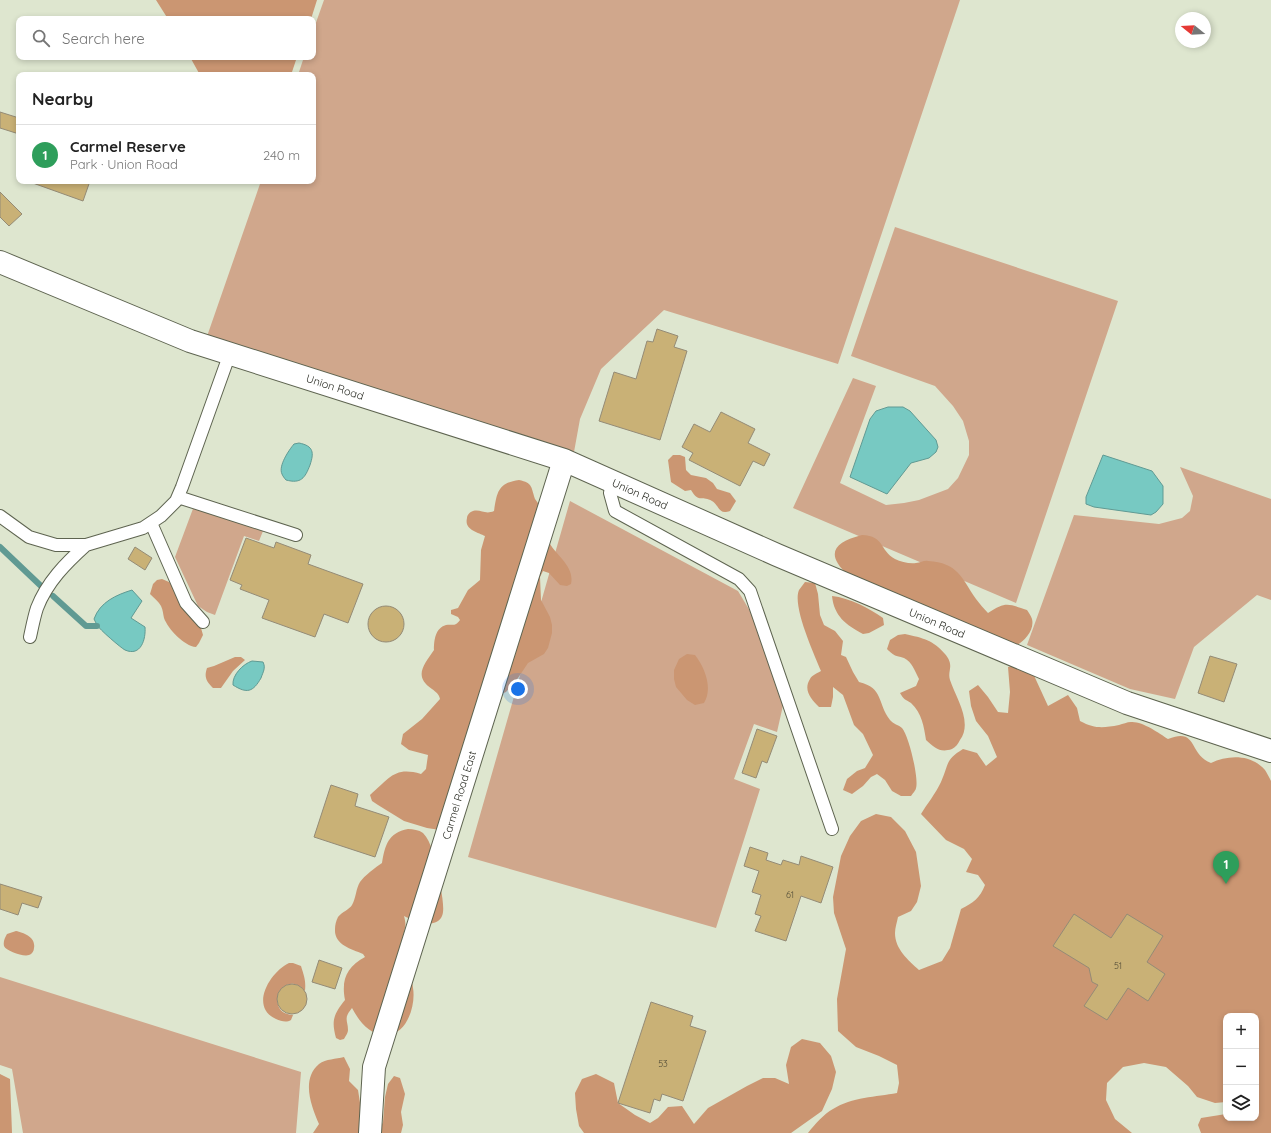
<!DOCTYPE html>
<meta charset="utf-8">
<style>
body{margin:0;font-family:Quicksand,sans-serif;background:#f6f6f6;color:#222}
.controls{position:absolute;right:12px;bottom:12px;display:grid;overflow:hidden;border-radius:8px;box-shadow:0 2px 6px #0003}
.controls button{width:36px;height:36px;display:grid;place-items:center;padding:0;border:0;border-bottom:1px solid #e0e0e0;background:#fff;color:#222;font:20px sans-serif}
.compass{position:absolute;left:1175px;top:12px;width:36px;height:36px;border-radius:50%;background:#fff;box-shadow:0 2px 6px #0003;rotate:288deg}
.you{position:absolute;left:518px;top:689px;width:14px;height:14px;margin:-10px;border:3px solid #fff;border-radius:50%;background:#1a73e8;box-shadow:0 0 0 6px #1a73e833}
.badge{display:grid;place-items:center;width:26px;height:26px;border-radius:50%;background:#8a3aaa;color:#fff;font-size:13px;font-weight:700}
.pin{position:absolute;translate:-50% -33px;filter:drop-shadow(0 1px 2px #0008)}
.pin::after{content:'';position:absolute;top:21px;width:14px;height:12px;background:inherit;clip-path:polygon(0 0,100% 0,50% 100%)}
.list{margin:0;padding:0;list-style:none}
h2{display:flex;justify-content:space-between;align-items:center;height:52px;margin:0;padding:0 16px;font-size:17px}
h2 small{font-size:13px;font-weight:400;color:#767676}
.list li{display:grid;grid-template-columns:26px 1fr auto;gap:12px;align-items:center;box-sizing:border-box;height:60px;padding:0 16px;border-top:1px solid #e0e0e0}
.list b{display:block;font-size:15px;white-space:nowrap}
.list p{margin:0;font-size:13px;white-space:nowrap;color:#767676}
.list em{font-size:13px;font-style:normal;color:#767676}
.icon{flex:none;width:22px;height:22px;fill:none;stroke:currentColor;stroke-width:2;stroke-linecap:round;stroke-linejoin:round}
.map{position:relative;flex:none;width:1271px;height:1133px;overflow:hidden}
.search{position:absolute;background:#fff;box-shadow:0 2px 6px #0003;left:16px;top:16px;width:300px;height:44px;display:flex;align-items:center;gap:10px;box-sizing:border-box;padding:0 14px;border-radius:8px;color:#767676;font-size:15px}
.panel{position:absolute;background:#fff;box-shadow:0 2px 6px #0003;left:16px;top:72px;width:300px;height:112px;border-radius:8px}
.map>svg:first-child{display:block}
.green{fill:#d0a78c}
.forest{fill:#cb9672}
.water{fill:#77c9c2;stroke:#609a93}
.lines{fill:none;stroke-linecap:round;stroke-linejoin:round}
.stream{stroke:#609a93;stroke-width:6}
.building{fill:#c9b176;stroke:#948b76}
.service-casing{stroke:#5e6450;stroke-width:14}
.minor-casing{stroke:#5e6450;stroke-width:24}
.service{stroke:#fff;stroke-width:12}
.minor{stroke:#fff;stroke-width:22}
.labels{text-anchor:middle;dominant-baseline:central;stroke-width:3;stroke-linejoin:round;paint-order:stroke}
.number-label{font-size:9px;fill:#524d38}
.street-label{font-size:11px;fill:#2a2c24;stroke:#fff}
</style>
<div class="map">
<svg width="1271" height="1133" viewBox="0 0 1271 1133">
<rect width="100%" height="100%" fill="#dee6cf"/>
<path class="green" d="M324,0h636l-122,364 -174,-54 -63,59 -21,50 -8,44 -368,-118 57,-164h52v-106h-15l6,-18h9v-26z
M895,227l223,74 -102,302 -223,-95 60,-130 23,8 -36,97 46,22 18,-2 15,-3 29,-11 10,-11 11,-23v-14l-6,-20 -10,-15 -18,-20 -84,-30z
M1180,467l91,32v101l-14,-5 -63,52 -19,52 -45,-10 -103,-44 47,-130 85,9 23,-6 8,-7 3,-15z
M570,501l168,90 12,20 34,90 -7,31 -23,-8 -20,55 26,10 -44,139 -248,-71z
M194,506l69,25 -4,10 -15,-5 -29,79 -8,-3 -9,-6 -23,-49z
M0,977l301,95 -5,61h-273l-11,-64 -12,-4z"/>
<path class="forest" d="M156,0h161l-6,19h-143z
M190,57h107l-6,18h-91z
M673,455h7l5,2 1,13 5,5 15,3 7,5 4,6 13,4 6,8 -6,10c-12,4 -10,-5 -18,-10 -9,-6 -13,3 -21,-11l-6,1 -14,-9 -3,-22z
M519,480c14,3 12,7 16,19 2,3 4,5 5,8 5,10 3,22 8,33 7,16 27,25 23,44l-4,2 -7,-1 -11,-12 -6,-2 -3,6 1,23 9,17 2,8v8l-4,15 -4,6 -16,9 -10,15 -12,14 -9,4 -57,134 -13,-2 -23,-7 -26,-16 -6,-4 -2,-6c19,-16 24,-29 51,-21l5,-5 2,-14 -19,-5 -8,-6 2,-10 19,-15 18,-20c-1,-5 -4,-7 -8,-10 -19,-13 -8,-24 2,-39 0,-9 1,-22 12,-25 7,-1 9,2 14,-5l-2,-3 -7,-3v-4l7,-2 10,-18 12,-10 1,-30 4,-14c-7,-4 -21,-6 -18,-18 0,-3 3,-6 6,-7 8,-2 12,4 21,0 3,-19 4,-28 25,-31z
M862,535c23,1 17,15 33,24 6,3 15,5 21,4 5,0 8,-3 12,-2 30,2 33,16 48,38 4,5 8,10 12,14 18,-12 20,-9 39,-3 2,3 4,6 5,9 3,12 -9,24 -19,28l-165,-72c-24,-22 -13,-33 14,-40z
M162,579l7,3 4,5 15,27 13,14 2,7 -4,8 -3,4c-12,-1 -28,-18 -32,-29 -1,-4 -1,-8 -3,-12 -2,-4 -7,-8 -11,-12l3,-10 4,-4z
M805,582l10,1 3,11 2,21 4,10 11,6 8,10 -2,14 5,2 7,15 6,10c25,6 18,21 31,38 3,4 9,5 12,8 7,8 17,51 14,60 0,2 -3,5 -5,8h-10l-9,-5 -7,-11 -8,-6 -6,3 -8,9 -11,8 -9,-4 4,-11 10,-8 8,-3 8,-13 -10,-21 -9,-9 -11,-30 -10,-8v10l-2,10h-12c-8,-8 -16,-17 -9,-28 2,-4 8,-6 11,-8 -7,-17 -29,-65 -22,-81 2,-3 4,-5 6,-8z
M832,596c18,2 37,12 51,22l1,7 -15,8 -6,1c-17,-9 -29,-18 -31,-38z
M905,634c18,4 28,6 40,20 10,12 2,16 5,26 6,18 23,42 10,60 -2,4 -4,7 -8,9 -12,4 -17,-1 -26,-9 -2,-13 -4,-27 -15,-37 -6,-4 -7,-3 -11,-10l16,-7 3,-7c-4,-8 -7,-17 -15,-21 -9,-3 -9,-1 -17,-9l3,-9 8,-5z
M687,654l8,1c10,13 18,33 9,48l-9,2 -8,-5 -11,-13 -2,-8v-9l5,-11z
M235,657h6l4,3 -12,11 -12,17h-8c-7,-7 -9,-11 -6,-20l7,-2z
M1019,664l12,5 17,37 20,-11 9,13 3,13c15,8 23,7 39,4 4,-1 8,-3 12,-3 11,-1 28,11 37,17 30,-12 20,15 43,24 17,-8 40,-9 54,7 2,3 4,7 6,11v352h-70l-3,-8 3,-7 25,-4v4h30v-102h-30v86l-11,1 -18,-6 -9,-11 -22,-19 -22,-4 -21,4 -16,16 -1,17 9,19 17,14h-324c7,-9 16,-19 25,-24 19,-12 43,-12 64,-16l2,-10 -2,-18 -18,-9 -23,-9 -18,-16 -1,-32 9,-50 -12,-36 -1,-16 8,-41 9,-20 11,-15 15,-7 15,3 14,14 11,21 5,34 -4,16 -6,9 -13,6c-1,5 -3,11 -3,16 0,16 13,27 24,37l23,-9 8,-13 11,-39c12,-6 19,-11 24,-24l-7,-10 -12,-3 6,-13 -8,-10 -18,-9 -25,-26c6,-10 15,-21 20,-32 8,-18 4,-22 22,-33l14,4 9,13 11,-9 -9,-21 -12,-15 -5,-15 -2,-15 9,-6 10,12 10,15 10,1 2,-21 -2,-25z
M408,829c5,0 11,1 15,4 9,9 11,26 14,37 2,10 9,38 5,46 -6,14 -28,5 -38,0 1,4 2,8 1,12 -1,6 -4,12 -3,18 1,9 4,18 7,27 1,5 4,10 4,15 3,17 -6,47 -27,47 -17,0 -27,-14 -34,-27 -9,11 -4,12 -4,22 0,3 -3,7 -4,9l-4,1 -4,-2c-5,-18 -2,-24 9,-38 -4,-21 2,-33 20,-43l-2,-3c-12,-5 -29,-9 -28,-25 0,-4 1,-8 3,-12 4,-5 12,-8 14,-12 4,-7 4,-17 8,-23 4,-6 16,-15 22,-19 3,-18 6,-30 26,-34z
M16,931c8,2 20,6 18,17 0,3 -2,6 -5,7 -6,2 -23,-4 -25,-9 -1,-5 1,-8 3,-12z
M289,963h4l8,3c3,10 5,14 4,25 -23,-25 -42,23 -12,24l-2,5c-5,3 -10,1 -15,-1 -27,-12 -6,-47 13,-56z
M802,1039l18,4 11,13 5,16 -4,17 -10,22 -31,22h-207l-5,-7 -3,-17 -1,-16 7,-14 14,-5 18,9 4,20 17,12 15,8 8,-5 10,-11 14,-1 12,18 14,-16 39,-22 16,-8h12l14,6 -3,-19 5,-18z
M344,1057l6,12 -1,12 9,9 3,19 1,24h-49l6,-9c-8,-18 -18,-45 0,-60 7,-5 17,-5 25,-7z
M0,1074l10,5 2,54h-12z
M394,1076l6,2 5,16 -4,18 2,13 -2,8h-23l5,-11 2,-25 3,-13z"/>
<path class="water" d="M888,407h15l7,4 26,29 2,7 -2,5 -7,6 -18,5 -24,31 -37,-17 20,-58 6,-8z
M299,443c15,3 15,10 11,22 -5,13 -9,19 -24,15 -1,-1 -4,-5 -4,-6 -4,-8 7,-24 12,-30z
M1103,455l49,16 11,15v18l-7,8 -5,3 -57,-8 -8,-3v-7z
M132,590l10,11 -11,17 14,9c1,12 -4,30 -20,23 -4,-2 -26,-21 -28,-25 -1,-2 -2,-4 -3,-6 6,-17 22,-24 38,-29z
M252,661l11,1c3,6 0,10 -2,16 -8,14 -14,16 -28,7 -1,-10 10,-21 19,-24z"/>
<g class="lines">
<path class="stream" d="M0,547l41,39
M53,596l33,30h11"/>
</g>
<path class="building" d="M0,112l19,6v16l-19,-6z
M31,181h59l-7,20 -53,-19z
M0,192l22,22 -13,12 -9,-9z
M657,329l21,7 -4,11 13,4 -27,89 -61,-19 15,-49 22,7 11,-38 6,1z
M721,412l34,17 -7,14 22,11 -6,12 -11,-5 -13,25 -51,-26 4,-7 -11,-6 12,-23 16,8z
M246,538l28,10 2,-6 35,13 -3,9 55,20 -15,39 -24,-9 -9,23 -53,-19 7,-18 -29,-11 2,-4 -12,-5z
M135,547l17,11 -7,12 -17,-11z
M368 624a18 18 0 1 1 36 0a18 18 0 1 1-36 0Z
M1210,656l27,8 -13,38 -26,-9z
M757,729l20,7 -10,27 -5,-2 -6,17 -14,-5z
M331,785l27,9 -3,12 34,11 -14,40 -61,-20z
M750,847l18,6 -2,7 15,5 2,-5 16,5 2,-9 32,11 -12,36 -20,-7 -15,45 -31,-10 6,-15 -6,-2 6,-19 -9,-3 7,-21 -15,-5z
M0,884l42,13 -4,11 -16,-5 -4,12 -18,-6z
M1074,914l37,24 16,-24 36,22 -16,26 18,12 -17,27 -20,-13 -21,32 -23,-14 14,-21 -6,-3 -3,-14 -36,-22z
M319,960l23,8 -7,21 -23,-7z
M277 999a15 15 0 1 1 30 0a15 15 0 1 1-30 0Z
M651,1002l42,14 -3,10 16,5 -23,70 -21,-7 -2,7 -6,-2 -4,14 -32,-10z"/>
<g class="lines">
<defs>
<path id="service" d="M612,481l-2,12 5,18 124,68 11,12 82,238
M178,497l118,38
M0,516l29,21 27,8h30l57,-17 18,-12 15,-15 6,-14 48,-134
M151,523l35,80 17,19
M30,637c2,-9 4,-20 7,-29 10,-26 29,-45 49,-63"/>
<path id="minor" d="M0,262l190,79 374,119 213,95 350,148 144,48
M370,1133l4,-66 190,-607"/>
</defs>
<use href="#service" class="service-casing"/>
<use href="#minor" class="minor-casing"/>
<use href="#service" class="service"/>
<use href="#minor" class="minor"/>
</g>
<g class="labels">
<g class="number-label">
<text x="790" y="894">61</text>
<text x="1118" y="965">51</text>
<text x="663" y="1063">53</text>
</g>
<g class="street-label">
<text transform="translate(335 387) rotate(18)">Union Road</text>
<text transform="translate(640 494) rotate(24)">Union Road</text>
<text transform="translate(937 623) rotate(23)">Union Road</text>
<text transform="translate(459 795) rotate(-73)">Carmel Road East</text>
</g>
</g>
</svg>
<div class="controls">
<button>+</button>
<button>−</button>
<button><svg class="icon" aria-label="layers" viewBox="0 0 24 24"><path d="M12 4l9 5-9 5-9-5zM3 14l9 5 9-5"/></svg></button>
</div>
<svg class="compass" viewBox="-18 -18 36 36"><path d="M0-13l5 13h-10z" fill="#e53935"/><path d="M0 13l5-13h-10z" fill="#767676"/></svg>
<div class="you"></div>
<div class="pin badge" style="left:1226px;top:884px;background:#2e9e5b">1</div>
<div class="search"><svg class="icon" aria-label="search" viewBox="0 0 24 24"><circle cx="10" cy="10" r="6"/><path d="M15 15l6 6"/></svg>Search here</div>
<section class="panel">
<h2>Nearby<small></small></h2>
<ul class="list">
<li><span class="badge" style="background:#2e9e5b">1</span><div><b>Carmel Reserve</b><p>Park · Union Road</p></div><em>240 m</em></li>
</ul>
</section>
</div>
